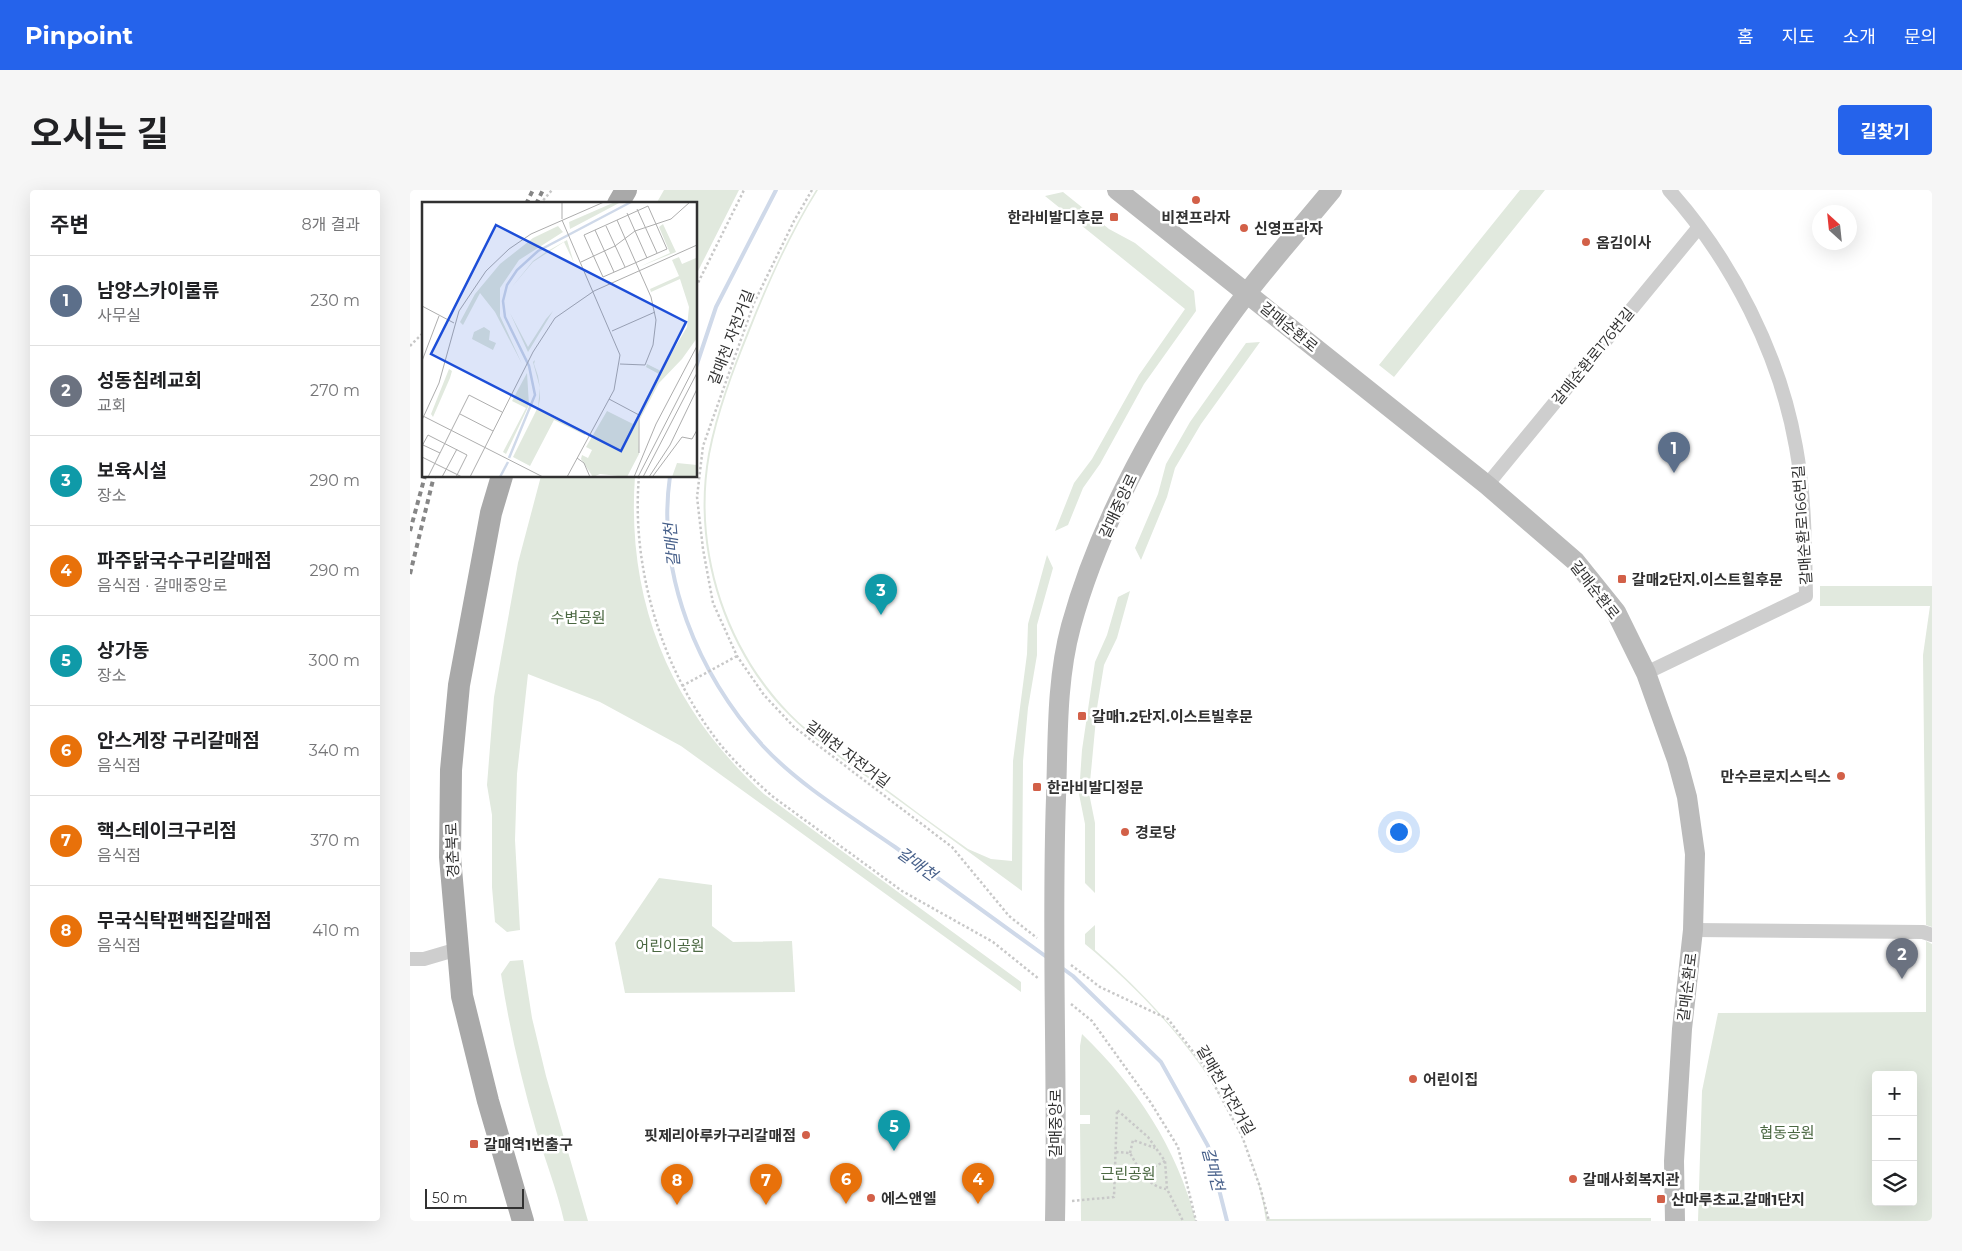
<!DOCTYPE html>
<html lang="ko">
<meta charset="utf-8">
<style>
body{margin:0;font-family:Montserrat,"Noto Sans KR",sans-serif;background:#f6f6f6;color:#202124}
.controls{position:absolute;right:15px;bottom:15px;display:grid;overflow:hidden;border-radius:5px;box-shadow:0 5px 20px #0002}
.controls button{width:45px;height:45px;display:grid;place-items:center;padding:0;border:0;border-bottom:1px solid #e0e0e0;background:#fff;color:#202124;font:25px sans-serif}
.compass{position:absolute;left:1402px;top:15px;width:45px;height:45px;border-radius:50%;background:#fff;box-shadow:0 5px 20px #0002;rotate:333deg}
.scale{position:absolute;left:15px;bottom:12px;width:99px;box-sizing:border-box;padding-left:5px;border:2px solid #313131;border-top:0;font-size:14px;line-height:18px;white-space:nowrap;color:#313131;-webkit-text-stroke:4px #fff;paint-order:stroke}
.you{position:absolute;left:988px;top:641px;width:18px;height:18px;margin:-12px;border:4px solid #fff;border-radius:50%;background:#1a73e8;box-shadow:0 0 0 8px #1a73e833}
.badge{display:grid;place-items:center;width:32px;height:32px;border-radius:50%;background:#2563eb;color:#fff;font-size:16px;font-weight:700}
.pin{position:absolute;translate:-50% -41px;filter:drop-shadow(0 1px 2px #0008)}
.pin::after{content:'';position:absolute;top:26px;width:18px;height:15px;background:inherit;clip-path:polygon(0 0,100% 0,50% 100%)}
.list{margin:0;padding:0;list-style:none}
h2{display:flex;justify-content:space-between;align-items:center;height:65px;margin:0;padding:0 20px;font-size:21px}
h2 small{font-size:16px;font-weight:400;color:#757577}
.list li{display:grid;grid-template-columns:32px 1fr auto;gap:15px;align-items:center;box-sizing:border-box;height:90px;padding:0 20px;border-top:1px solid #e0e0e0}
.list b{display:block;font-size:19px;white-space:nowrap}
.list p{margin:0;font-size:16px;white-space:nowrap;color:#757577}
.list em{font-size:16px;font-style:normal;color:#757577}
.icon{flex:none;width:28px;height:28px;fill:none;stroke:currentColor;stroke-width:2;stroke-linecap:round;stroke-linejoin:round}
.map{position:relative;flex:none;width:1522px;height:1031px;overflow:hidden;border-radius:5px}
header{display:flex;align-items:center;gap:30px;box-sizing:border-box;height:70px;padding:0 25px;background:#2563eb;color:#fff}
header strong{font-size:24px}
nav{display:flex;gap:28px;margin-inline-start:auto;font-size:18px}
.intro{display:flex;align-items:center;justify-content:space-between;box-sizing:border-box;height:120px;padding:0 30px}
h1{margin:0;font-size:35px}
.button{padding:12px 22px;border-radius:5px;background:#2563eb;color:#fff;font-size:18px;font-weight:700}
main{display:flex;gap:30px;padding:0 30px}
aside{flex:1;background:#fff;border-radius:5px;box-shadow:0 5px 20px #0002}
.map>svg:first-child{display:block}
.green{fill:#e1e9de;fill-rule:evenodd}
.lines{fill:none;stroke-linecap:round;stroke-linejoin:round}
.stream{stroke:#cfd9e9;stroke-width:4}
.path{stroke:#c8c8c8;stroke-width:2.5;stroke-dasharray:2.5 2.5;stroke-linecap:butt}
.street{stroke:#cecece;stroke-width:14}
.secondary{stroke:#bbb;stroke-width:20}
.primary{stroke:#a9a9a9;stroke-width:22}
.rail{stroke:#868686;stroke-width:4;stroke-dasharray:5 4;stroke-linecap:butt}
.poi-dot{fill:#d26048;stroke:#fff;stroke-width:2}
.labels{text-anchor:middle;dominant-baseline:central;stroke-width:5;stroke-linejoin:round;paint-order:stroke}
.poi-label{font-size:15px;font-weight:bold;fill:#313131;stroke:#fff;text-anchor:start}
.street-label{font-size:15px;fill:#313131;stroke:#fff}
.park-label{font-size:15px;fill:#4b6842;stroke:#fff}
.water-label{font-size:16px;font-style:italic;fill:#47608a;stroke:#fff}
.inset-river{fill:none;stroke:#cfd9e9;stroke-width:2.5}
.inset-road{fill:none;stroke:#adadad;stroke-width:1}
.view{fill:#1d4ed8;fill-opacity:0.15;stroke:#1d4ed8;stroke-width:2.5}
.inset-edge{fill:none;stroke:#313131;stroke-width:2.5}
</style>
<header>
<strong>Pinpoint</strong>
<nav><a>홈</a><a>지도</a><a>소개</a><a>문의</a></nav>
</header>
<div class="intro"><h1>오시는 길</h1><a class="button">길찾기</a></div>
<main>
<aside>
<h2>주변<small>8개 결과</small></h2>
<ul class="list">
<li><span class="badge" style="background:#5c6f8a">1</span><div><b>남양스카이물류</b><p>사무실</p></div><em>230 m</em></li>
<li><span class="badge" style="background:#6b7280">2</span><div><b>성동침례교회</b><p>교회</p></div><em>270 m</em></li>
<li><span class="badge" style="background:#0f9aa8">3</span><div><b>보육시설</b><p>장소</p></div><em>290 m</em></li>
<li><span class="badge" style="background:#e8710a">4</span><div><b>파주닭국수구리갈매점</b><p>음식점 · 갈매중앙로</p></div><em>290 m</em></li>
<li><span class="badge" style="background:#0f9aa8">5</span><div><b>상가동</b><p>장소</p></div><em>300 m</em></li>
<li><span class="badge" style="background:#e8710a">6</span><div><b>안스게장 구리갈매점</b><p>음식점</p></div><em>340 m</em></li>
<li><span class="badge" style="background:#e8710a">7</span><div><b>핵스테이크구리점</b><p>음식점</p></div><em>370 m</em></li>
<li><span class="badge" style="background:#e8710a">8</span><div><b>무국식탁편백집갈매점</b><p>음식점</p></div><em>410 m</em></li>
</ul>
</aside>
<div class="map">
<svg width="1522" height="1031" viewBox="0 0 1522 1031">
<rect width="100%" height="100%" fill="#fff"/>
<path class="green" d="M254,0h75l-43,85v-71h-40z
M406,0h2c-28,45 -50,94 -69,143 -16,39 -31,80 -39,121 -16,89 12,184 72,251 26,29 58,51 89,73 33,24 64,48 97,71l23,10 21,2 1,-100 14,-107 1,-30 19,-69 6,13 -16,57v30l-9,53 -5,53 -1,130c-48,-35 -95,-70 -143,-105 -34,-25 -69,-48 -98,-79 -61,-67 -89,-164 -73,-253 8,-42 24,-84 40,-124 19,-48 41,-96 68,-140z
M1110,0h25l-151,187 -15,-12z
M653,2l46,37 26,14 59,48 2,20 -52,73 -44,80 -17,24 -15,37 -13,6 19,-48 18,-24 47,-84 46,-66 -140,-113z
M850,152l-59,82 -26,44 -8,29 -26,63 -6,-12 23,-54 8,-30 24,-42 56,-79z
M131,286h94c-9,127 36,233 129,318l257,188v10l-340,-246 -81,-44 -72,-28 -11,100 -2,66 5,90 -13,2 -12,-10 -3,-35v-72l-5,-30 7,-88 24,-134z
M1410,396h112v341l-6,-2 -3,-270 7,-49h-110z
M720,401l-13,47 -13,27 -7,43 -8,85 6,30v70l-10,-10v-59l-6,-30 3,-44 13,-88 12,-27 11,-38z
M249,688l53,7v41l21,16 59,-1 3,51 -170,1 -10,-50z
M685,735v25c83,72 152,159 173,269l383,-1v3h-385c-14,-111 -98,-208 -181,-277v-10z
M1516,751l6,3v277h-234l4,-130 16,-78 208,-1zM1466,885h37v127h-37z
M113,770l9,58 14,58 42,145h-24c-7,-31 -19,-61 -28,-91 -15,-51 -27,-104 -35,-156l9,-13z
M672,844c55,53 94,113 114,187h-115l-1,-97h10v-9h-10v-69z"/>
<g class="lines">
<path class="stream" d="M286,177l20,-60 60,-117
M260,286c-14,99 28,198 93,270 36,39 89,71 132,101 51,37 102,74 153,111
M652,778l11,8 88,86 47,84 19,75"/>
<path class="path" d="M402,0l-18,31 -40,82 -51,143 -6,51 6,52 10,54 24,53 27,39 30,32 158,120 57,69 28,22
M130,14l12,-14
M286,97l48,-97
M0,156l14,-14
M229,286c-8,91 22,190 77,263 16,21 36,39 56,57l130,95 91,51 46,37
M272,496l55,-30
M661,775l29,22 68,32 36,47 38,70 18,51 9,34
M661,814l21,17 59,82 27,44 18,74
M706,962l14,1c9,16 17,33 36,36
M720,963l3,-13 22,8
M731,984l24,-13
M662,1011l42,-4 3,-87 31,27 17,24 2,28 16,32"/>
<path class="street" d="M1077,295l212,-258
M1236,483l160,-77c-1,-50 -1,-100 -10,-149 -16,-92 -64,-187 -127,-257
M1283,740l230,2 9,3
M0,769h14l34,-10"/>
<path class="secondary" d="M707,0l370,295 88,76 41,51 30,61 31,87 10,37 8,57 -2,76 -11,99 -8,132 1,60
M645,1031c3,-141 -4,-282 1,-423 2,-57 0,-117 15,-172 32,-117 103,-237 176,-333 27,-35 57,-69 85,-103"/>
<path class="primary" d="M208,14l8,-14
M92,286l-11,37 -32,172 -8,85 -1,87 12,139 26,105 35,120"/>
<path class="rail" d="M116,14l7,-14
M126,14l7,-14
M0,341l15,-55
M0,384l24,-98"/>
</g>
<g class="poi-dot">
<circle cx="786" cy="10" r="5"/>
<rect x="699" y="22" width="10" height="10" rx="2.5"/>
<circle cx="834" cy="38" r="5"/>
<circle cx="1176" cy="52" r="5"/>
<rect x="1207" y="384" width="10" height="10" rx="2.5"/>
<rect x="667" y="521" width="10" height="10" rx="2.5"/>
<circle cx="1431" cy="586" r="5"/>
<rect x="622" y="592" width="10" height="10" rx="2.5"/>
<circle cx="715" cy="642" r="5"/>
<circle cx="1003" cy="889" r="5"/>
<circle cx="396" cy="945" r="5"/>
<rect x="59" y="949" width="10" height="10" rx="2.5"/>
<circle cx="1163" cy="989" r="5"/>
<circle cx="461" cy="1008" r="5"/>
<rect x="1246" y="1004" width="10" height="10" rx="2.5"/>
</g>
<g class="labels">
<g class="poi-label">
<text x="694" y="27" text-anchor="end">한라비발디후문</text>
<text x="786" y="27" text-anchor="middle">비젼프라자</text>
<text x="844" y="38">신영프라자</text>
<text x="1186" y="52">옴김이사</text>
<text x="1222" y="389">갈매2단지.이스트힐후문</text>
<text x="682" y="526">갈매1.2단지.이스트빌후문</text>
<text x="1421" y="586" text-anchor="end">만수르로지스틱스</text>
<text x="637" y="597">한라비발디정문</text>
<text x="725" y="642">경로당</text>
<text x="1013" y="889">어린이집</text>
<text x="386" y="945" text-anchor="end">핏제리아루카구리갈매점</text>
<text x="74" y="954">갈매역1번출구</text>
<text x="1173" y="989">갈매사회복지관</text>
<text x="471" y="1008">에스앤엘</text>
<text x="1261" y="1009">산마루초교.갈매1단지</text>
</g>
<g class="street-label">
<text transform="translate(879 137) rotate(39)">갈매순환로</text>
<text transform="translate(321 147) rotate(-69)">갈매천 자전거길</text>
<text transform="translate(1183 166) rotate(-51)">갈매순환로176번길</text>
<text transform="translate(708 316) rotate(-65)">갈매중앙로</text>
<text transform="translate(1392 335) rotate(-94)">갈매순환로166번길</text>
<text transform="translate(1185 400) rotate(52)">갈매순환로</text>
<text transform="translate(438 564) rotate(37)">갈매천 자전거길</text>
<text transform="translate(42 660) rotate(-92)">경춘북로</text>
<text transform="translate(1277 797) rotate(-83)">갈매순환로</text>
<text transform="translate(816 900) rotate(60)">갈매천 자전거길</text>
<text transform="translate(645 933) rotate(-90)">갈매중앙로</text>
</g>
<g class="park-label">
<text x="168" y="427">수변공원</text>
<text x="260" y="755">어린이공원</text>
<text x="1377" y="942">협동공원</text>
<text x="718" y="983">근린공원</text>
</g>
<g class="water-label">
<text transform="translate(262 355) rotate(-95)">갈매천</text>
<text transform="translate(507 674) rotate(36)">갈매천</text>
<text transform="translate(803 979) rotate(75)">갈매천</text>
</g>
</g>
<g transform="translate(12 12)">
<rect width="275" height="275" fill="#fff"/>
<path d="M193,0h6l-51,27 -1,-7zM241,22l13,28 -37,15 31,-14 -11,-26zM136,24l5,6 -44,28 -19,28v28l22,48 -27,-52 -15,-19 -17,32 -3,-3 15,-28 25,-30 33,-26zM145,38l7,23 -10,-21 -31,20 -22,26 -1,25 18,34 18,-28 7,-8 -25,41 -18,-39 1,-25 22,-27 13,-9zM257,55l3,7 14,-6 1,3v77l-15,21 -23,24 -19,36 -1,-6 20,-39 -13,-7 1,-3 14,7 26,-44 2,-20 -9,-28 -29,13 -1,-3 29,-13 -7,-16zM62,125l6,4 -1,9 7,3 -3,7 -21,-11 2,-7zM113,158l-1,4 4,12 2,12v11l-2,9 48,24 -1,3 -31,-15 -24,46 -17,-9 25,-50 2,-19 -7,-26zM27,167l3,2 -2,7 -17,39 -2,-3zM105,171l2,32 -23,49 -3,-2 23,-44 -14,-7zM185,209l26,13 5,-9 1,39 -12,23 -27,-3 -7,3 -12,-18 1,-4 6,3 4,-8 -6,-3zM255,261l20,2v12h-25z" fill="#e1e9de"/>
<path class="inset-river" d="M87,256l26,-63 -6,-29 -24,-49 -2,-16 4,-16 10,-15 21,-19 93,-49M78,275l8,-15"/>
<path class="inset-road" d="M226,4l19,43 -64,28 -19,-42zM215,7l20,44M205,11l20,45M140,17v-17M140,18l58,135 -6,35 -47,87M195,18l34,77 5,23 -3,25 -8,20 -25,-1M184,24l19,41M173,28l19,42M159,60l34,-16 20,-15 36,-12 19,-17M0,104l32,17M190,129l43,-19M0,159l17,-45M187,197l30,16v38M38,212l33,17M1,214l120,61M0,218l17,-37 20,-72 27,-40 23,-22 22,-15 73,-32M1,243l17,8M0,244l6,-11 39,20 -11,22M0,255l40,20M155,256l7,5 6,14M231,274l29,-39 10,2 5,-9M6,275l41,-82 33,17M20,275l15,-28M48,275l63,-125 22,-34 39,-27 103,-46M212,275l22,-53 41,-78M216,275l59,-115M221,275l54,-104M227,275l21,-32 27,-56"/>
<path class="view" d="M74,23l190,97 -65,129 -190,-97z"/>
<rect width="275" height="275" class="inset-edge"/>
</g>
</svg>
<div class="controls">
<button>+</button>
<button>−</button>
<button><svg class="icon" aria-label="layers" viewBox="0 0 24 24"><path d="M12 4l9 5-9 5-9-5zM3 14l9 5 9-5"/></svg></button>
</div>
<svg class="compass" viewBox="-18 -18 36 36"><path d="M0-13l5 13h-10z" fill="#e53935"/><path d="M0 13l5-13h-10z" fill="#757577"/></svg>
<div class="scale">50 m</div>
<div class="you"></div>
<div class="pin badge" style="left:1264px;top:283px;background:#5c6f8a">1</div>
<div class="pin badge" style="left:1492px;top:789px;background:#6b7280">2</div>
<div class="pin badge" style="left:471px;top:425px;background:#0f9aa8">3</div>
<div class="pin badge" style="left:568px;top:1014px;background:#e8710a">4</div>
<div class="pin badge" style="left:484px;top:961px;background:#0f9aa8">5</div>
<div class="pin badge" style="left:436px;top:1014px;background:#e8710a">6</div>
<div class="pin badge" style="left:356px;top:1015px;background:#e8710a">7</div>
<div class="pin badge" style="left:267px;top:1015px;background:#e8710a">8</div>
</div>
</main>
